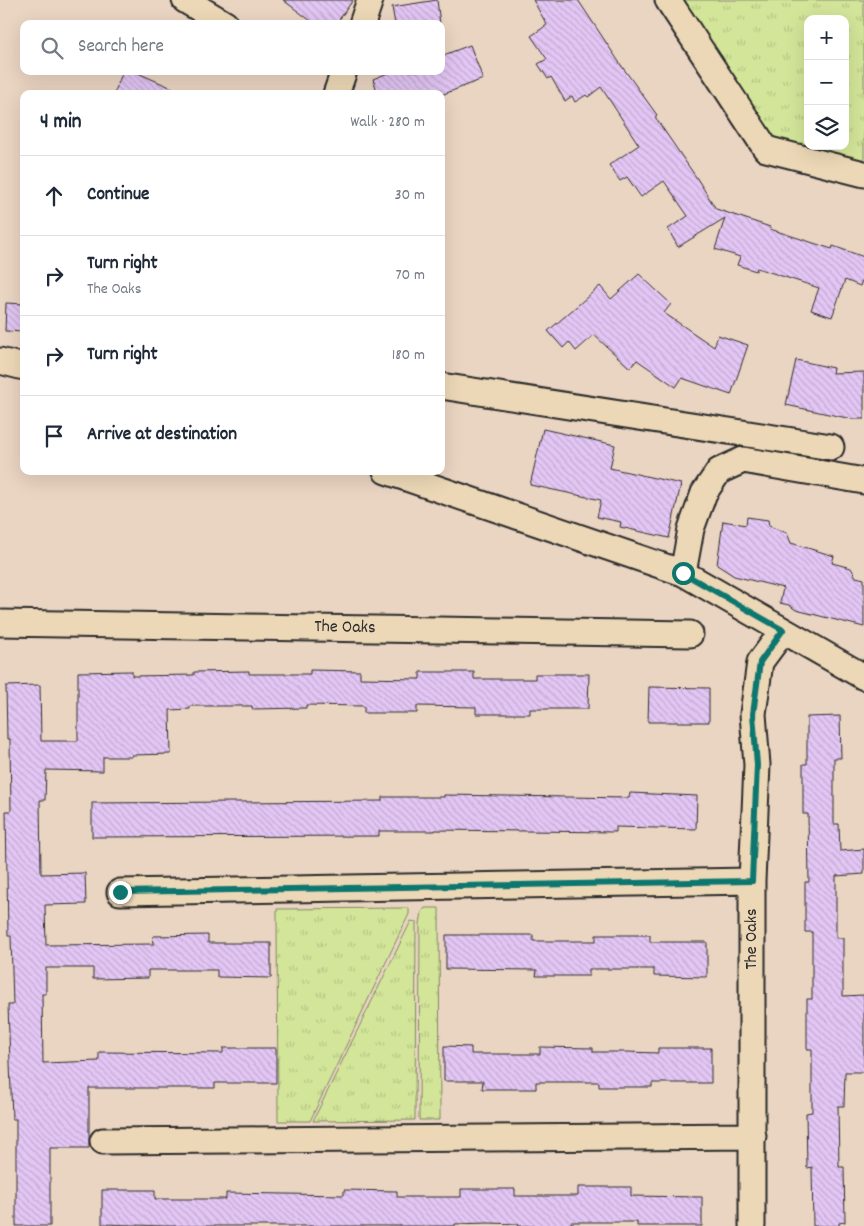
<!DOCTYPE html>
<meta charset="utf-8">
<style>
body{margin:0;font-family:Dekko,sans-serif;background:#f6f6f7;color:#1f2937}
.controls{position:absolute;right:15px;top:15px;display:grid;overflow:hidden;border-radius:10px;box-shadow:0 5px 20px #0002}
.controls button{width:45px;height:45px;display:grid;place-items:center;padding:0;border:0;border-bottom:1px solid #e0e1e3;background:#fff;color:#1f2937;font:25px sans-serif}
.stop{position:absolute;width:15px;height:15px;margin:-11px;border:4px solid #0f766e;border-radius:50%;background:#fff}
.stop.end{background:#0f766e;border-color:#fff;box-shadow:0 1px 5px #0008}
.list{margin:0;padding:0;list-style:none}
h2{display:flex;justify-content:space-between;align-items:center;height:65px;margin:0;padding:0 20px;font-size:21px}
h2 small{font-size:16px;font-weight:400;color:#747a83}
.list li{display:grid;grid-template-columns:32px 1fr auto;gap:15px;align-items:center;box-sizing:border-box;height:80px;padding:0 20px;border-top:1px solid #e0e1e3}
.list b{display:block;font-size:19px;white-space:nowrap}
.list p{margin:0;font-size:16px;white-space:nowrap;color:#747a83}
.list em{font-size:16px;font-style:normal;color:#747a83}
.icon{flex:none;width:28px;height:28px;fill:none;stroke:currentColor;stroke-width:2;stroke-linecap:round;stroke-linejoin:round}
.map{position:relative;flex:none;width:864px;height:1226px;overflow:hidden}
.search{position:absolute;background:#fff;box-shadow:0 5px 20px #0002;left:20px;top:20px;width:425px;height:55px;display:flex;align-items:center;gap:12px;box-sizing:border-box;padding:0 18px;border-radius:10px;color:#747a83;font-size:19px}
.panel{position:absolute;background:#fff;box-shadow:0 5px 20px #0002;left:20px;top:90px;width:425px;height:385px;border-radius:10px}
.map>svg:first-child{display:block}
.grass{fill:url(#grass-tufts);stroke:#7f8862;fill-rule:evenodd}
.building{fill:url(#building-back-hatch);stroke:#2b2b2b}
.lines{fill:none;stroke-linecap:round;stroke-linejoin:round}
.minor-casing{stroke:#2b2b2b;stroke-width:29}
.minor{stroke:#ecd8b6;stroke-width:25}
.route{stroke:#0f766e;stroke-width:6}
.labels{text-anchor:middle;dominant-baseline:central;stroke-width:5;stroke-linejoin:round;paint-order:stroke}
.street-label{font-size:18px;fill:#2b2b2b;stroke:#ecd8b6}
</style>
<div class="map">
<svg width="864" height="1226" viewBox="0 0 864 1226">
<defs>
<pattern id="grass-tufts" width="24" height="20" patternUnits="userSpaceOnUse" patternTransform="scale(1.25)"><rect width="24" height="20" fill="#d3e599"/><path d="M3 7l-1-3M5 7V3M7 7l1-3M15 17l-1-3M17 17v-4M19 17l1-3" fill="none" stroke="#b5c584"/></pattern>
<pattern id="building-back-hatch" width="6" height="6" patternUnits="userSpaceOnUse" patternTransform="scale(1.25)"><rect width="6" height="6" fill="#e3c6f4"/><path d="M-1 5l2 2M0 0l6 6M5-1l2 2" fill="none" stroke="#c3aad1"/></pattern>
</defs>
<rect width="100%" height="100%" fill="#ead4c2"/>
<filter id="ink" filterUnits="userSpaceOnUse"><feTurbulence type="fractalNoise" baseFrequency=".02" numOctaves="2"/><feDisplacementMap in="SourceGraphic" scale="10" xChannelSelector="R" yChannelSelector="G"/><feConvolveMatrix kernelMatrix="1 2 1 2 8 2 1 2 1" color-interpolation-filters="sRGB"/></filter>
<g filter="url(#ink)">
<path class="grass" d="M682,0h182v161h-8l-83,-24zM808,19h37v127h-37z
M409,908v6l-99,207h-32l-1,-212z
M425,908h14l1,212h-21l1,-196 2,-12z
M411,921l5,1 -1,198 -102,1z"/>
<path class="building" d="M283,0h70l-17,24h-21z
M437,0l3,24h-45l-3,-17z
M533,0h45l43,65 36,50 -2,2 43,63 18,29 54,18v2l62,20 1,-3 31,11v18l-4,11 -15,-6 -13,37 -21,-7 8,-22 -62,-20 -1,3 -19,-6 3,-8 -25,-8 10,-31 -47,29 -10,-18 20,-13 -24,-35 -23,16 -14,-20 -7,4 -11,-16 30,-20 -38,-58 -13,10 -2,-2 -11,7 -3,-6 -7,5 -14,-24 -3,2 -10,-15 9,-5 -16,-23 16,-11z
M470,45l13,34 -39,15h-66l-5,-15 20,-8h48v-15z
M123,71h10l53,23h-72z
M639,274l32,30 -7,9 50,34 4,-12 30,10 -17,50 -49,-17 -6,9 -39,-27 -7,8 -36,-33 -18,16 -7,-9 -6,6 -15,-17 52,-45 11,13z
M6,303l18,1v28l-19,-1z
M796,360l37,8 -1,5 32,-1v47h-12l-66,-14z
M543,429l72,16 -5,23 71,16 -12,54 -49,-11 1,-5 -24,-5 4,-17 -71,-15z
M747,517l21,3 1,6 18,7 4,10 43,13 -2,7 19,5 5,9 8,2v48l-68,-17 -7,-5 -9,-2 3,-15 -49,-12 -17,-11 6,-44 23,4z
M310,670l50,1v7l60,1v-7h54v7h61v-5h54l-1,35h-58v5h-54v-7l-59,-1v7h-53v-7l-58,-1v3l-54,1v-3h-62v3l-20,1 1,44 -39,1v2h-29v14l-57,-1 -1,30h-5l1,74 44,-1 1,31 -41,1 1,40 108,-1 -1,-8 55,-1v8h63v35l-54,-1v-7h-69v8l-55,1v-11h-47v26h-4l1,69 56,-2v-9l124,1v-5h53v35h-61v5h-126v60h-39v78h-34v-107h-4l-4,-114h5l-2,-69h-3l-2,-125h5l-1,-72h-3l-1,-53 34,-1 1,56h37v-69l54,-1v5l62,-1v-3l55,-1v3h61z
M649,687l60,1v34h-61z
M840,716l1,42h-7v66h5l1,27 24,-2v25l-28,2v62h7v58l21,-1v77h-19l-1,34h-6l1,61h5l1,55 -6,1v3h-26l-1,-59 -5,1 -1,-55 6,-1v-63h-5v-50h5v-67h-7v-50h4l-1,-68h-5v-50h4v-47z
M630,793l67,3 -1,33 -80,-2v5l-181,-2v1h-56v5l-287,1v-34l290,-2v-4h62v-2l185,3z
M446,935h87v6h63v-6h54v7h57v35l-53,-1v-7h-65v7h-53l1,-6 -91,-1z
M444,1046l27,1v7h69v-7l53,1v4h33l32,1v-5h53v35h-59v4h-53v-5h-63v7h-54l1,-8h-39z
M578,1187h53v9l71,1v29h-65v-4h-66v4h-53l1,-2 -31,-1 -33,1v2h-290l-63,-2v-34h53v9h71v-6l118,2v-5l53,1v6h64v-8h54v7h63z"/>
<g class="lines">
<defs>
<path id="minor" d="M185,0l40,24
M668,0l98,149 98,25
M362,24l8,-24
M336,94l8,-23
M0,361l24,6
M441,386l390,61
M386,471l297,102 181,104
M683,573l8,-44 13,-36 15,-22 24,-11 121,21
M0,623l690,11
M120,892l632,-11
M103,1141l650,-5
M752,1226v-345l5,-116 -4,-51 7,-52 23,-31"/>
</defs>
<use href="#minor" class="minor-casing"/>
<use href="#minor" class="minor"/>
</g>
</g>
<g class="lines" filter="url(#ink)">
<path class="route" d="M120,892l632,-11 5,-116 -4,-51 7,-52 23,-32 -100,-57"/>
</g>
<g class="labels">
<g class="street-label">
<text transform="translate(345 628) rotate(1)">The Oaks</text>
<text transform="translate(752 939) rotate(-90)">The Oaks</text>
</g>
</g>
</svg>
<div class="controls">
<button>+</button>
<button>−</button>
<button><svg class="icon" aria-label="layers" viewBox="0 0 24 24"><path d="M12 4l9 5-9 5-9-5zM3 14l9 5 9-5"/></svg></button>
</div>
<div class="stop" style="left:683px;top:573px"></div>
<div class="stop end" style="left:120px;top:892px"></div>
<div class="search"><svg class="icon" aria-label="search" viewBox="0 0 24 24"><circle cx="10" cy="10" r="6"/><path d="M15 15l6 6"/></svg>Search here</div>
<section class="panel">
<h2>4 min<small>Walk · 280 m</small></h2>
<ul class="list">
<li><svg class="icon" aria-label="ahead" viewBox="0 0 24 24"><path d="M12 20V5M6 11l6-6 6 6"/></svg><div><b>Continue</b></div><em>30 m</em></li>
<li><svg class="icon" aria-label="right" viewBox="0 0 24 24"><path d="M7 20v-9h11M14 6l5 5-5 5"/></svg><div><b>Turn right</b><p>The Oaks</p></div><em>70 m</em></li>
<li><svg class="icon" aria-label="right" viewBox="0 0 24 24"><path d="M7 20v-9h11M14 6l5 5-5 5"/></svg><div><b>Turn right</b></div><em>180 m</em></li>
<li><svg class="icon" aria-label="arrive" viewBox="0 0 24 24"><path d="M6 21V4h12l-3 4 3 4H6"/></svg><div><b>Arrive at destination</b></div></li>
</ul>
</section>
</div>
